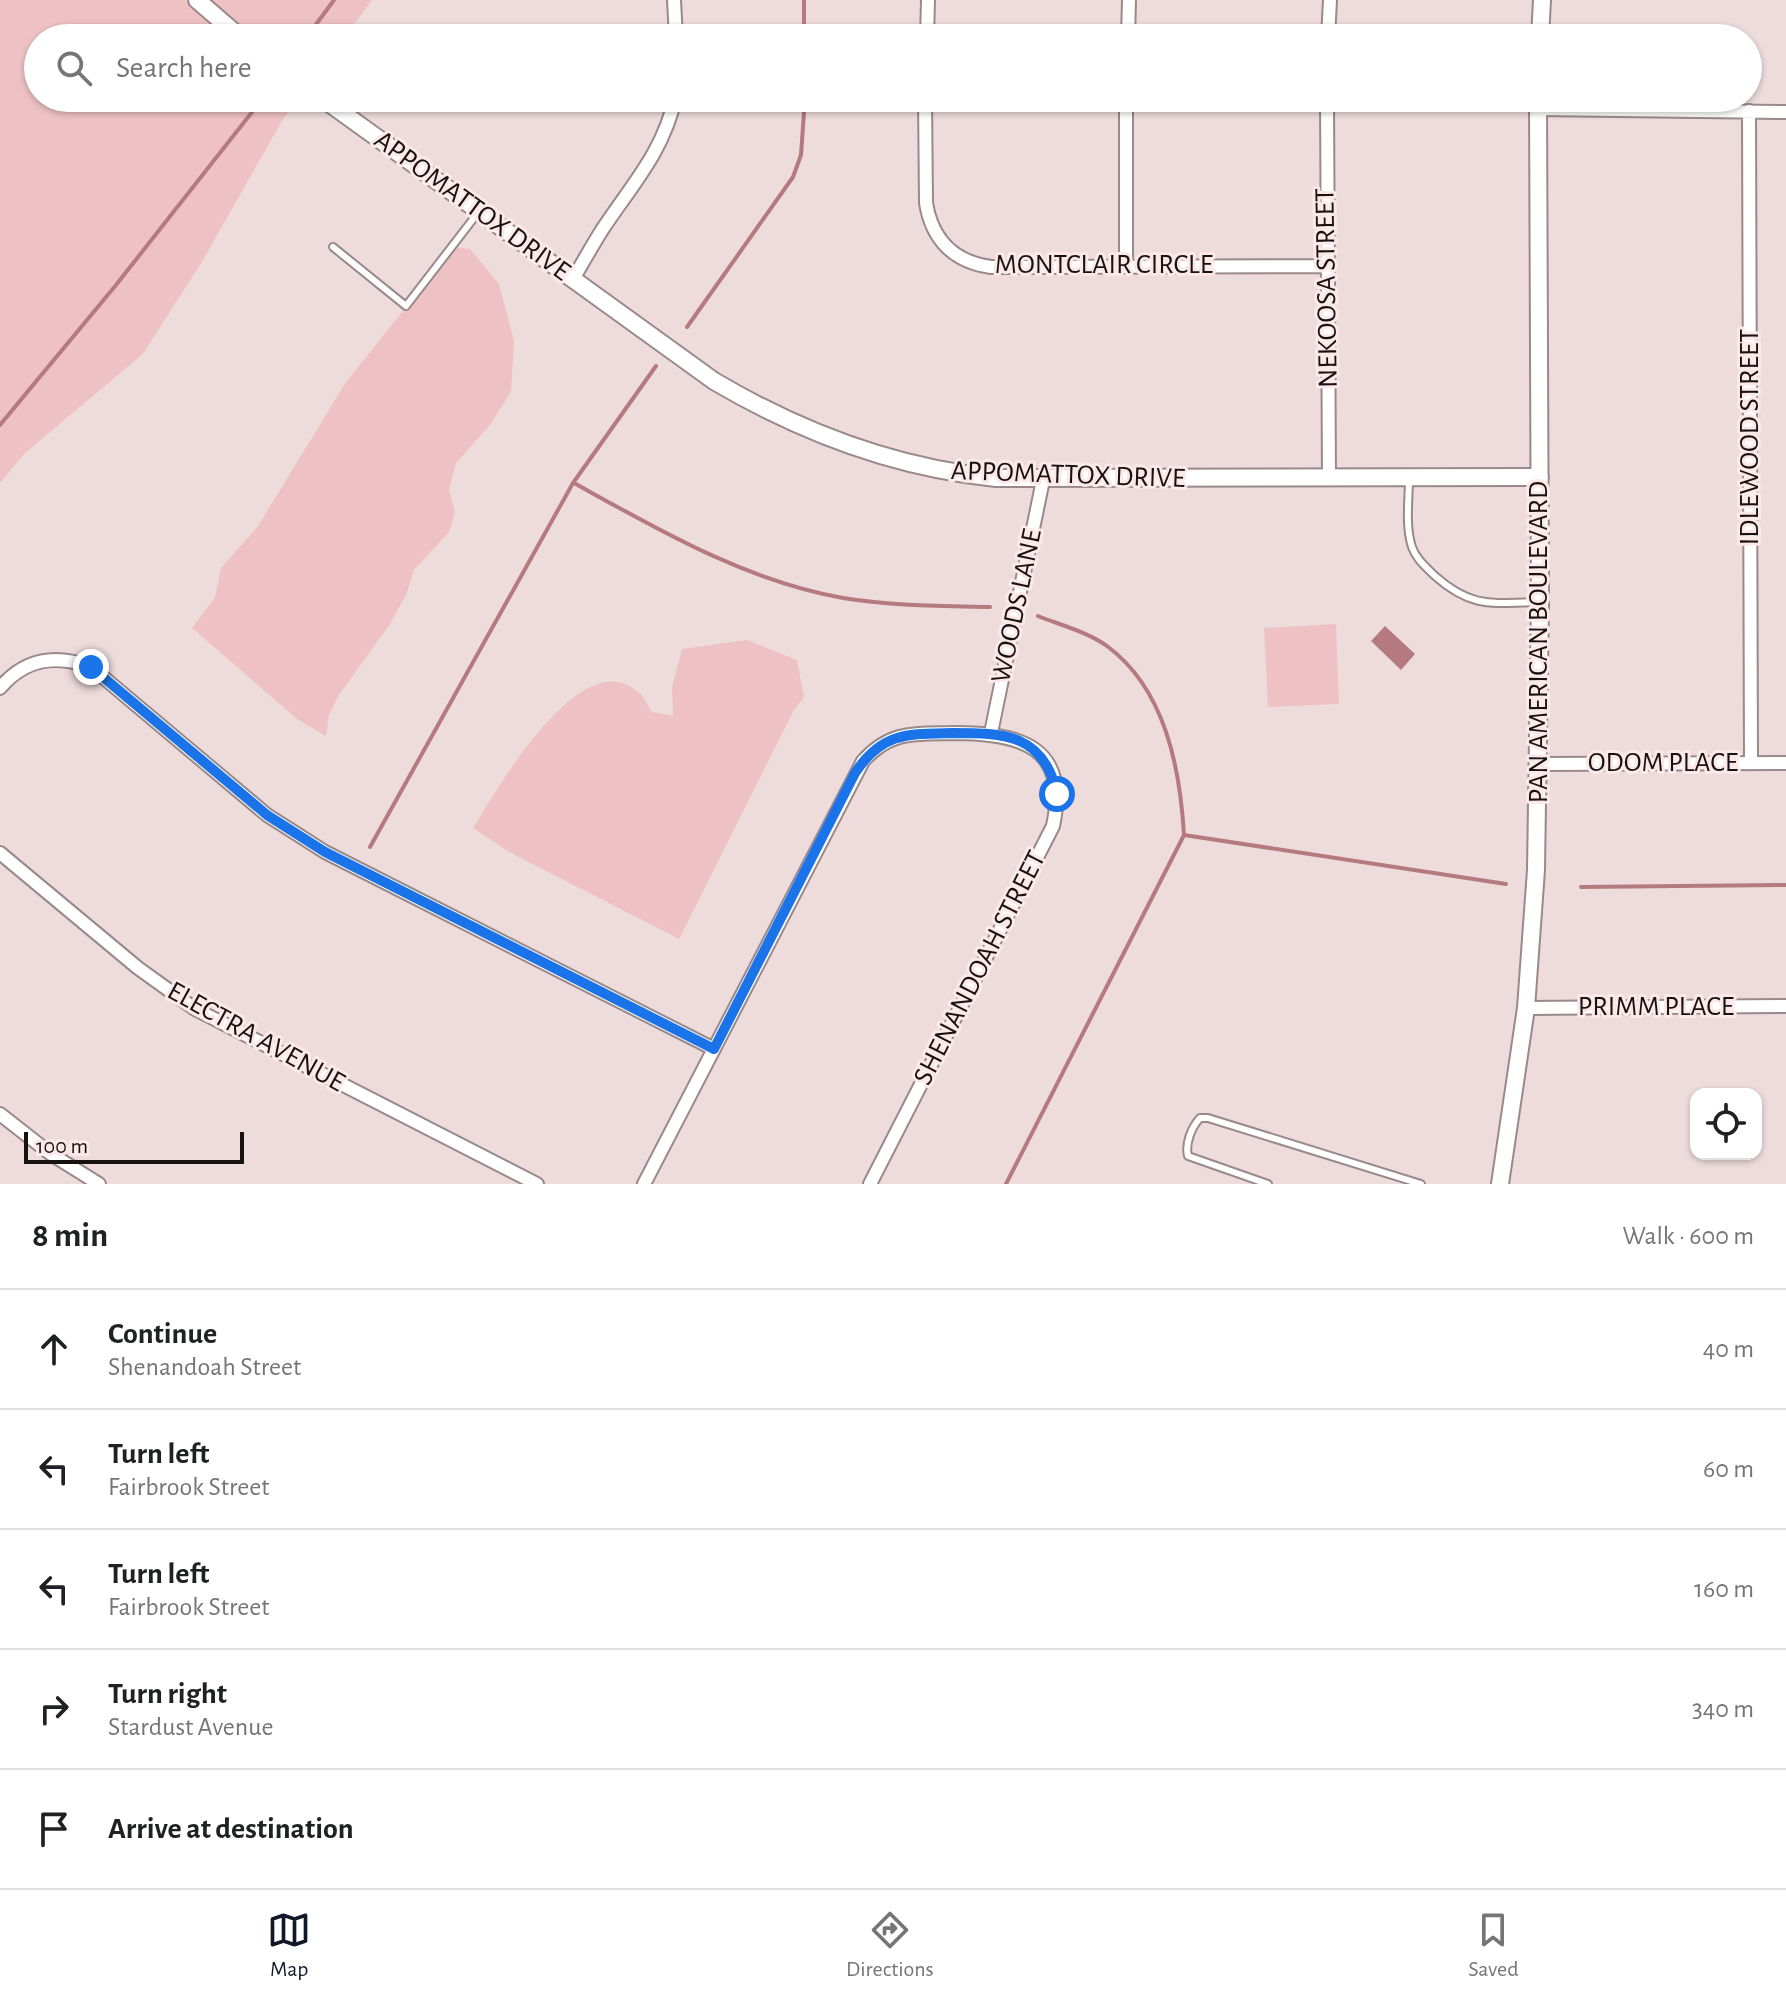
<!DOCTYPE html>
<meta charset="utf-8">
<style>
body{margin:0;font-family:"Alegreya Sans",sans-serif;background:#f2f2f2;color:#202124}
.controls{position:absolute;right:24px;bottom:24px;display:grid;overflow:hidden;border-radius:16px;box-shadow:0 2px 6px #0004}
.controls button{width:72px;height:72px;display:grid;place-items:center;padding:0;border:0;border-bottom:2px solid #e0e0e0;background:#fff;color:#202124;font:40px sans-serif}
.scale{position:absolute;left:24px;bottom:20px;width:220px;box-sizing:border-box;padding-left:8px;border:4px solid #171111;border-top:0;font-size:22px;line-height:28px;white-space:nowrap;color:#171111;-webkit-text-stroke:6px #fbe9ea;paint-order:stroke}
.stop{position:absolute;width:24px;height:24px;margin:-18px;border:6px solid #1a73e8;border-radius:50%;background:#fff}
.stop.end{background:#1a73e8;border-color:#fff;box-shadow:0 2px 8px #0008}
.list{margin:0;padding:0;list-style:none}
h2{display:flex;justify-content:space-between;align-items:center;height:104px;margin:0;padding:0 32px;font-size:34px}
h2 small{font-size:26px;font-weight:400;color:#757577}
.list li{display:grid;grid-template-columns:52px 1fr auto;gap:24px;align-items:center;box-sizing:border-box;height:120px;padding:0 32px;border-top:2px solid #e0e0e0}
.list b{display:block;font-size:30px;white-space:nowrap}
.list p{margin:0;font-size:26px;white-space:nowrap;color:#757577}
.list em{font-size:26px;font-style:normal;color:#757577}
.icon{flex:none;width:44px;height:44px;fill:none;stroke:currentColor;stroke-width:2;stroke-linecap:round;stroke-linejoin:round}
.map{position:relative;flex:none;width:1786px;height:1184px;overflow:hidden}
.search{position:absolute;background:#fff;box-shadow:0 2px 6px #0004;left:24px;right:24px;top:24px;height:88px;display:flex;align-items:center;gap:20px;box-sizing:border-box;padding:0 28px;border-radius:44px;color:#757577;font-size:30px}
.sheet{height:704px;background:#fff}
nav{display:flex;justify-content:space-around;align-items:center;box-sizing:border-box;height:112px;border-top:2px solid #e0e0e0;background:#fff;font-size:22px;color:#757577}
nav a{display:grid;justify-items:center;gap:4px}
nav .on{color:#111827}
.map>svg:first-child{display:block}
.green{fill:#eec2c5}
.water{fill:#b47a7f}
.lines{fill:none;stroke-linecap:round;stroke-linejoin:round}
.stream{stroke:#b47a7f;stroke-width:4}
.service-casing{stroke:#99898a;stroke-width:10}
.minor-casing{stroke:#99898a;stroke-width:16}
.tertiary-casing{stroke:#99898a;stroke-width:20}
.service{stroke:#fff;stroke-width:6}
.minor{stroke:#fff;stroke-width:12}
.tertiary{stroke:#fff;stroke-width:16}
.route{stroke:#1a73e8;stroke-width:10}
.labels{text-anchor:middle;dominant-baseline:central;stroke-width:6;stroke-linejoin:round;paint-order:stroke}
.street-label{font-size:28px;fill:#171111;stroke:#fbe9ea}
</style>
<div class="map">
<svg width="1786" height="1184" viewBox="0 0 1786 1184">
<rect width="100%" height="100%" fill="#eedcdd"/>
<path class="green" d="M0,0h185l44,38h-191v60h262l-17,21 -80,141 -60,94 -118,99 -25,30z
M209,0h163l-28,38h-90z
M454,247l16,2 29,35 15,57 -3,51 -21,33 -34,38 -7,27 6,22 -6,20 -35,38 -8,25 -16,29 -51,71 -10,20 -3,21 -29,-17 -105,-91 23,-31 6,-29 37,-42 88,-144z
M1336,624l3,80 -71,3 -4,-79z
M747,640l50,20 7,37 -10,13 -115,229 -170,-87 -36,-24c23,-37 108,-187 165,-136 6,4 10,14 14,20l21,4 -1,-29 10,-38z"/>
<path class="water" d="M1385,626l30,28 -14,16 -30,-29z"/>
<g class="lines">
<path class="stream" d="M804,0v38
M306,38l28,-38
M687,327l106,-150 8,-22 4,-57
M0,425l116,-140 147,-187
M574,483c85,47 172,98 269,115 49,8 98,8 147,9
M1184,835l322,49
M370,847l203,-364 83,-117
M1581,887l205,-2
M1006,1184l178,-349c-4,-68 -19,-146 -77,-189 -19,-14 -47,-21 -69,-30"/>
<defs>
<path id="service" d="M333,247l73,59 71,-92
M1409,478c0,21 -4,48 3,69 4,12 14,20 23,29 37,33 58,27 105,26
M1268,1184l-80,-28c-3,-12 3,-28 12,-38h8l213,66"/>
<path id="minor" d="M674,0l2,38
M927,38l1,-38
M1128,38l1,-38
M1328,38l2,-38
M925,98l1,105c6,37 28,59 65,64l335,-1
M1327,98l2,380
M1537,109l249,3
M1749,111l2,652
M1126,266v-168
M573,279c10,-17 19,-33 29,-49 29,-44 62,-79 73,-132
M0,688c25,-30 56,-34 91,-21l176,148 58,37 389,197
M991,733l52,-253
M1540,764l246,-1
M0,853l138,115 57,41 342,175
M1526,1008l260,-2
M0,1114l51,40 48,30
M644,1184l219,-423c28,-31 52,-27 91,-28 66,0 116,13 99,93l-183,358"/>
<path id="tertiary" d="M197,0l44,38
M1540,38l2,-38
M322,98l392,283c88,52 180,87 282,97l544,-1
M1500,1184l26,-176 10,-138 4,-268 -2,-504"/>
</defs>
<use href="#service" class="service-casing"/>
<use href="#minor" class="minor-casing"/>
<use href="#tertiary" class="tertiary-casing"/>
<use href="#service" class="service"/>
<use href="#minor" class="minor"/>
<use href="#tertiary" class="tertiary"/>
</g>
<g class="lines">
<path class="route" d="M91,667l176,148 58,37 389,197 141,-276c27,-41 53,-39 97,-40 53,0 92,1 105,61"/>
</g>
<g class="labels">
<g class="street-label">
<text transform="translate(472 206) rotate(36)">APPOMATTOX DRIVE</text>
<text x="1104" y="265">MONTCLAIR CIRCLE</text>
<text transform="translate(1327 288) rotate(-91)">NEKOOSA STREET</text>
<text transform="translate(1750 437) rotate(-90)">IDLEWOOD STREET</text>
<text transform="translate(1068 475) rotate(2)">APPOMATTOX DRIVE</text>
<text transform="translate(1017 606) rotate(-78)">WOODS LANE</text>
<text transform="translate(1539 642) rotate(-90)">PAN AMERICAN BOULEVARD</text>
<text x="1663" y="763">ODOM PLACE</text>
<text transform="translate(980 968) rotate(-63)">SHENANDOAH STREET</text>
<text x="1656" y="1007">PRIMM PLACE</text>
<text transform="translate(256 1037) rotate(29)">ELECTRA AVENUE</text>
</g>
</g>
</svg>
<div class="controls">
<button><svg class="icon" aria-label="locate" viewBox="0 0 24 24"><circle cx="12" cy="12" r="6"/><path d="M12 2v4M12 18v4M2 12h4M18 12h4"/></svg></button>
</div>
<div class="scale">100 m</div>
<div class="stop" style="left:1057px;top:794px"></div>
<div class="stop end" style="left:91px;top:667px"></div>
<div class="search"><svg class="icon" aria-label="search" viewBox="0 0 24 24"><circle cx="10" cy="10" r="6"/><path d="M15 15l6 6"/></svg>Search here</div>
</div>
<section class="sheet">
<h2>8 min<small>Walk · 600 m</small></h2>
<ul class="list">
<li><svg class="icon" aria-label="ahead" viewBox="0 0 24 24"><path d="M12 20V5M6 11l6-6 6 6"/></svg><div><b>Continue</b><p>Shenandoah Street</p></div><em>40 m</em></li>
<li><svg class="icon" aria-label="left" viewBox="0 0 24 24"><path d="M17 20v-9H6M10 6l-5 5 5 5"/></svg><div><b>Turn left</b><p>Fairbrook Street</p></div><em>60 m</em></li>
<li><svg class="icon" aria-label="left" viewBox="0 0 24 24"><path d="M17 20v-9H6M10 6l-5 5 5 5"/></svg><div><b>Turn left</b><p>Fairbrook Street</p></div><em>160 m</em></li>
<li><svg class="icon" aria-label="right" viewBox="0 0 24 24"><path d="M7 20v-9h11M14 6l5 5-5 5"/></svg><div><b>Turn right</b><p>Stardust Avenue</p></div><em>340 m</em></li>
<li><svg class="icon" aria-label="arrive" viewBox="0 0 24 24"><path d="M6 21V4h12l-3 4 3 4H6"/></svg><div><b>Arrive at destination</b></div></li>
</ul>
</section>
<nav>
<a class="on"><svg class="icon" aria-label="map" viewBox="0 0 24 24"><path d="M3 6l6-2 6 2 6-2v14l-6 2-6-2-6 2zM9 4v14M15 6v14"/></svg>Map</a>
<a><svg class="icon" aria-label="directions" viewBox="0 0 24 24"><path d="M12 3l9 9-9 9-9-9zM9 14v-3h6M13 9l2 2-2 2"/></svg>Directions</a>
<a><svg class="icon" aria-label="saved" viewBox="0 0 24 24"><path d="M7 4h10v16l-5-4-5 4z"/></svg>Saved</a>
</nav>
